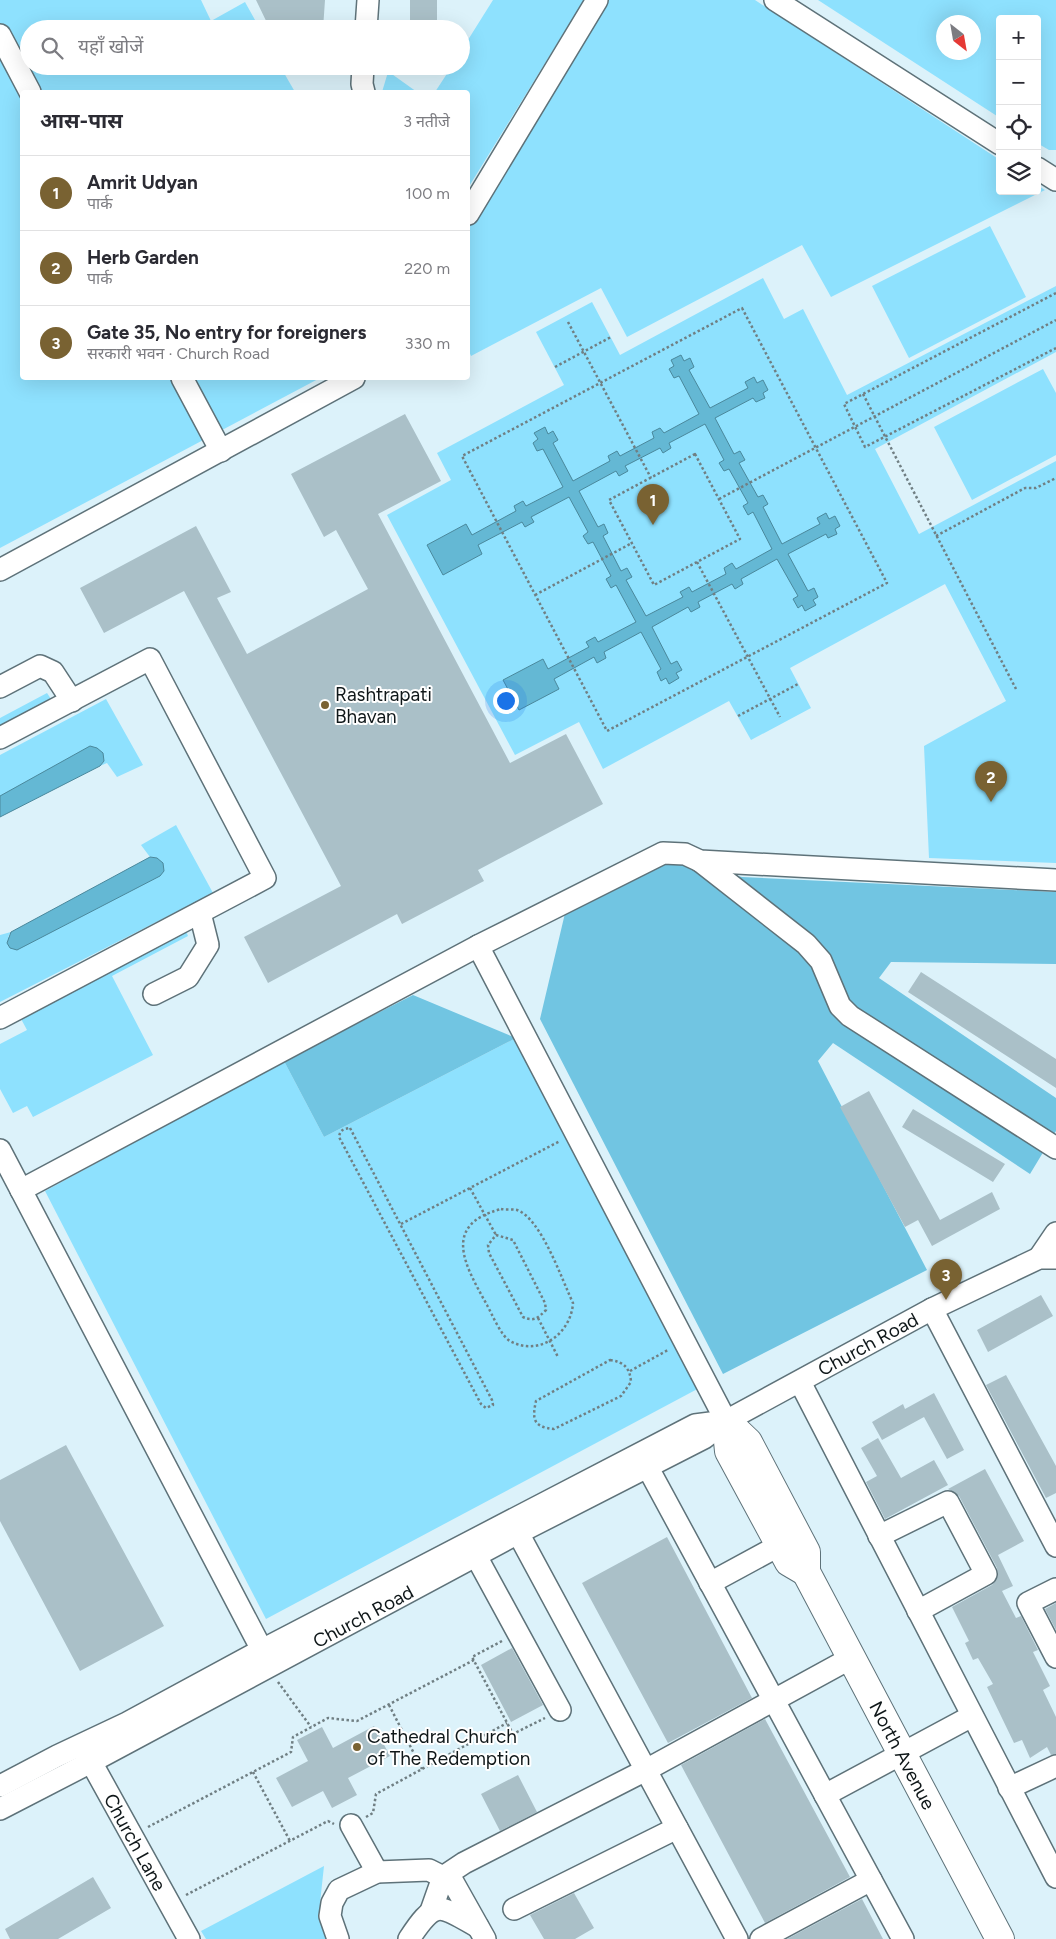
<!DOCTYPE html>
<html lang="hi">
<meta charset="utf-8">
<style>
body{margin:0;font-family:Figtree,"Noto Sans Devanagari",sans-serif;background:#f7f7f7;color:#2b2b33}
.controls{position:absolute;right:15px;top:15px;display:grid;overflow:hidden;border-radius:5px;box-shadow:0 5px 20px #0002}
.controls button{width:45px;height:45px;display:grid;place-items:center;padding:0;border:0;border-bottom:1px solid #e1e1e2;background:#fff;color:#2b2b33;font:25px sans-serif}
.compass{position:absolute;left:936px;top:15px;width:45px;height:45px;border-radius:50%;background:#fff;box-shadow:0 5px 20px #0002;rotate:149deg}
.you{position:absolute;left:505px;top:700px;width:18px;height:18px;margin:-12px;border:4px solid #fff;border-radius:50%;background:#1a73e8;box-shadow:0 0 0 8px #1a73e833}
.badge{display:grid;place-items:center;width:32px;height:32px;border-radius:50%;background:#796232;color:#fff;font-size:16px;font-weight:700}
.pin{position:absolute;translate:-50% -41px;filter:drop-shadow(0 1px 2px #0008)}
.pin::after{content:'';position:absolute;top:26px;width:18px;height:15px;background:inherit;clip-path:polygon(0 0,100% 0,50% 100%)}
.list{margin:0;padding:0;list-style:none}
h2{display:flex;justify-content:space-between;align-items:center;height:65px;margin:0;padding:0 20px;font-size:21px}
h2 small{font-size:16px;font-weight:400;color:#7c7c81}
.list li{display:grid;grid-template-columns:32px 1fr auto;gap:15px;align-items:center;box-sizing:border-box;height:75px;padding:0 20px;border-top:1px solid #e1e1e2}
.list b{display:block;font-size:19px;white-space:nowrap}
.list p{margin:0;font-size:16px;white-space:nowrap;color:#7c7c81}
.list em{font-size:16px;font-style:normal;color:#7c7c81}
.icon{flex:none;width:28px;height:28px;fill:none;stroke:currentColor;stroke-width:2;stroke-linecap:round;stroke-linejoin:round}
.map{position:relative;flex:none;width:1056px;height:1939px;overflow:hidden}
.search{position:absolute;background:#fff;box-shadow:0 5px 20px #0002;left:20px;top:20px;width:450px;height:55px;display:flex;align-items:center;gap:12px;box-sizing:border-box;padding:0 18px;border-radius:28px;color:#7c7c81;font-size:19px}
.panel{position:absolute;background:#fff;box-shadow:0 5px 20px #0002;left:20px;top:90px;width:450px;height:290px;border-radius:5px}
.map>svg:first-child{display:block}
.green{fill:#8ee1fe;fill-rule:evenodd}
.forest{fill:#71c5e2}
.water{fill:#64b8d4;stroke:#4a889c;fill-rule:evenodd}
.building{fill:#aac0c8}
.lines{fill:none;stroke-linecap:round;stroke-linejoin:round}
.minor-casing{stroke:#5e7279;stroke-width:24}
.major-casing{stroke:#5e7279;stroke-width:30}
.path{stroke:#707f83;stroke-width:2.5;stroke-dasharray:2.5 2.5;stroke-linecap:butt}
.minor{stroke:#fff;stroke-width:21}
.major{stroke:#fff;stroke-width:28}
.poi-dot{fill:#796232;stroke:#fff;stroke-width:2}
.labels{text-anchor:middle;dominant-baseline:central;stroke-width:4;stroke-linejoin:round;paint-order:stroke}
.poi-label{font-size:19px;fill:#0f1719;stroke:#fff;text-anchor:start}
.street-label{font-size:19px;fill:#0f1719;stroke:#fff}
</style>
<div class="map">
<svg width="1056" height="1939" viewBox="0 0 1056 1939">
<rect width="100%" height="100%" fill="#dcf2fa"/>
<path class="green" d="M0,0h201l10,21 34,-19 15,27h-231v37h251l15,26h-273v286h298l-320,170z
M493,0h91l-116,188v-96h-33l17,-26h9v-15z
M606,0h149l245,160v31h37v-6l8,5 -214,107 -29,-52 -175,92 -26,-49 -130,68 -3,-7v-126z
M818,0h238v150h-7l-12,-7v-124h-37v99zM944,22h30v30h-30z
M388,72h1l28,20h-35z
M990,226l36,71 -117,61 -37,-72z
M763,278l21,41 19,-10 44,86 209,-109v66l-181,97 44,85 137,-73v402l-127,-5 -5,-112 82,-45 -61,-117 -155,84 21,40 -60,32 -22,-39 -126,68 -24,-47 -64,33 -128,-240 64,-35 -14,-27 127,-68 -28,-53 56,-30 28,53z
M1043,369l13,24v62l-84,45 -38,-73z
M47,693l4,6 -51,27v-8z
M106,699l37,66 -26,12 -10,-14 -7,3 4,-5 -104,35v-41z
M176,825l37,68 -213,109v-67l11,-3 -3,5 149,-79 -7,-1 -9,-12z
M186,931l2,5 -76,40 41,79 -120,62 -6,-11 -14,7 -13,-24v-45l27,-14 -7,-13z
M516,1038l187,348 -437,233 -221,-428 239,-130 40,76z
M324,1866l-4,37 9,36h-123l-5,-8z"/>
<path class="forest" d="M670,859l72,18 314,15v72l-165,-2 -12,16 177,120v33l-26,43 -197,-131 -15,18 109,209 -204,104 -183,-355 26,-110z
M413,995l103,43 -192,99 -40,-76z"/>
<path class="water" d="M681,355l3,6 6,-3 4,9 -5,3 21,38 38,-20 -3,-6 9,-5 3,6 6,-3 5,10 -5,3 2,5 -9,4 -3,-4 -38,20 19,36 6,-3 5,9 -6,3 19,34 5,-2 5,9 -5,3 19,37 38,-20 -3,-6 9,-5 3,6 6,-3 5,10 -5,3 2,5 -9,4 -2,-4 -38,20 20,37 6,-3 4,9 -5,3 3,5 -11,6 -3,-6 -4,3 -5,-9 5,-3 -21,-37 -36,20 2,5 -8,5 -3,-5 -34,18 2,5 -9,5 -3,-5 -36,20 19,37 6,-3 5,9 -6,3 3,5 -10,6 -3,-6 -5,3 -4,-9 4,-3 -20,-37 -37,20 2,6 -9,5 -3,-6 -40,22 5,10 -40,21 -16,-30 40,-21 5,10 41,-22 -3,-5 9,-5 3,5 38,-20 -20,-37 -5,3 -5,-9 5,-3 -18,-34 -5,2 -5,-8 5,-4 -19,-35 -38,20 3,5 -9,5 -3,-5 -44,23 4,9 -39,21 -16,-30 39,-21 6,11 44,-24 -2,-5 9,-5 3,5 37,-19 -20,-38 -6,2 -4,-8 5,-4 -4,-6 11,-6 3,7 5,-3 5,9 -5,3 20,38 37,-20 -2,-5 9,-5 3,5 34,-18 -2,-6 8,-4 4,5 35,-19 -20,-38 -5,2 -5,-9 5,-3 -3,-6zM705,424l19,36 -5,3 5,8 5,-2 19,34 -5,3 5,9 5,-3 19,37 -36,20 -4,-6 -8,5 2,6 -34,18 -3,-5 -9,5 3,5 -37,19 -20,-36 6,-3 -5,-9 -6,3 -18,-35 5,-3 -4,-9 -6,3 -19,-36 37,-20 3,5 9,-5 -3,-5 35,-18 3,5 8,-5 -2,-5z
M90,746l7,2 6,5 1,8 -4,5 -100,51v-21z
M150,857l7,1 6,5 1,8 -4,5 -143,74 -7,-2 -3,-5 4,-11z"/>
<path class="building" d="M256,0h69l-2,29h-53z
M410,0h27v29h-27z
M405,414l36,67 -63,33 132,249 56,-29 37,70 -125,66 6,11 -82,43 -5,-10 -129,69 -24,-46 97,-51 -157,-295 -80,42 -24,-45 116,-62 35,66 -14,6 30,56 121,-65 -32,-59 -12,7 -33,-63z
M921,972l135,87v29l-148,-96z
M869,1091l71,129 52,-28 8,17 -68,37 -14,-26 -13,7 -65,-120z
M913,1109l92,55 -12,18 -91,-55z
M1041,1295l12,21 -65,36 -11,-22z
M1006,1375l50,91v27l-10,5 -60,-113z
M934,1393l30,57 -17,9 -23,-42 -42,23 -10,-18 31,-18 2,5z
M878,1438l23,40 33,-18 14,25 -63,34 -19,-37 11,-6 -16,-28z
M66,1445l98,181 -84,45 -80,-150v-41z
M985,1469l39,72 -26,14 15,31 -11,5 14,27 5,-2 17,34 -5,2 17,34 -7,4 13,27v37l-5,1 -4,-8 -17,11 -8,-18 -8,3 -27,-56 6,-3 -15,-26 -5,2 -8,-17 4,-2 -17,-34 40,-22 4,-4 2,-6 -1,-7 -38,-72 -11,-7z
M667,1537l85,161 -84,45 -86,-160z
M1056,1603v27l-11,-21z
M512,1648l31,57 -32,17 -30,-57z
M765,1719l85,158 -85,46 -84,-158z
M374,1726l16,30 -42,22 9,17 -25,13 -9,-17 -31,16 -16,-29 32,-17 -11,-21 25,-13 11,21z
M518,1775l19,37 -37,19 -19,-37z
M93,1877l18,31 -53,31h-48l-5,-10z
M574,1893l20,35 -19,11h-31l-14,-24z
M862,1899l21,40h-96z"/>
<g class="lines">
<defs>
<g id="minor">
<path d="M775,0l225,144"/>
<path d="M366,29l2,-29"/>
<path d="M0,35l30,57"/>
<path d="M363,66l-1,18 2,8"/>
<path d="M1037,168l19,12"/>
<path d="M468,214l129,-214"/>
<path d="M182,378l39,73"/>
<path d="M0,570l354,-192"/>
<path d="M0,687l40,-21 13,6 19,29"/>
<path d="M0,738l150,-79 115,219 -265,140"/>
<path d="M700,861l106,83 15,17 19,45 10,10 206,132"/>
<path d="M478,946l248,475"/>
<path d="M154,994l34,-17 20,-32 -8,-32"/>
<path d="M0,1150l262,500 4,12"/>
<path d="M21,1190l457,-244 185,-93 22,1 15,7 356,19"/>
<path d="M1039,1258l17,-25"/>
<path d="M932,1309l124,237"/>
<path d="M800,1382l256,495"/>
<path d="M648,1468l255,471"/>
<path d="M518,1533l219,406"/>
<path d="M879,1536l69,-34 38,72 -68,37"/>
<path d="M476,1556l84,154"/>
<path d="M710,1583l70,-38"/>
<path d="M1056,1589l-28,14 28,54"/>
<path id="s1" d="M85,1751l104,188"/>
<path d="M0,1786l57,-30 70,-33 135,-73 433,-225 31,-4"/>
<path d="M1009,1788l47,-22"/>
<path d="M825,1795l147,-79"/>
<path id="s2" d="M0,1809l91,-47 427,-229 186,-95 22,-17 206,-112 107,-51h17"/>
<path d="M351,1825l26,47"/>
<path d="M514,1909l163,-81"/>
<path d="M431,1911l12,-34 21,-14 182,-93 205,-112"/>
<path d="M338,1939l-8,-23 2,-13 7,-13 38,-18 52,-2 24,12 32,57"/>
<path d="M409,1939c27,-41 30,-34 69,-12"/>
<path d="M761,1939l110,-59"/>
</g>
<g id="major">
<path id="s3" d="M726,1421l22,21 58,110v20l194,367"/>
<path d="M726,1421l3,30 60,111 17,10"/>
</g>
</defs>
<use href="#minor" class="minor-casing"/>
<use href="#major" class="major-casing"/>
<path class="path" d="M1056,293l-212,111 21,43 191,-99
M742,308l145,275 -280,148 -145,-275z
M568,322l83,156
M555,367l56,-30
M863,394l153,295
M695,454l45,85 -86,46 -45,-85z
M719,499l337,-179
M936,536l89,-48h11l20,-10
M697,562l83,155
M535,595l97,-52
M738,716l60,-32
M350,1128l142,272 1,5 -7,3 -5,-4 -142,-267c1,-7 4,-8 11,-9z
M470,1188l26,47
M501,1209c5,1 11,0 16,1 24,8 45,70 56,93 -2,31 -34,54 -63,38 -9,-5 -18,-27 -23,-36 -21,-38 -47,-80 14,-96z
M401,1224l159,-83
M496,1235l17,5 32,63 1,7c-8,8 -12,12 -23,7l-34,-64 -1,-8z
M538,1318l20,39
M610,1360c14,2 20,8 21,22l-10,14 -67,33c-21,-2 -22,-10 -18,-28z
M630,1371l38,-21
M502,1641l-30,16 41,77 32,-16
M278,1682l33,45
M389,1705l33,64
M253,1772l37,69
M366,1817l7,-4 3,-19 131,-71
M148,1827l143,-75 2,-15 35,-19 29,3 117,-61
M186,1895l142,-74 6,3"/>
<use href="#minor" class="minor"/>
<use href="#major" class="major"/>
</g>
<g class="poi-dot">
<circle cx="325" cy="705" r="5"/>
<circle cx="357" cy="1747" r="5"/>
</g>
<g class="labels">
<g class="poi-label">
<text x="335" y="694">Rashtrapati<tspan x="335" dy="22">Bhavan</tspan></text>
<text x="367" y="1736">Cathedral Church<tspan x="367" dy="22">of The Redemption</tspan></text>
</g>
<g class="street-label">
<text stroke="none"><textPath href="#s2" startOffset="985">Church Road</textPath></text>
<text stroke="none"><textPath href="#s2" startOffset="411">Church Road</textPath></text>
<text stroke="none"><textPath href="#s3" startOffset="382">North Avenue</textPath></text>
<text stroke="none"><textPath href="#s1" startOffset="104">Church Lane</textPath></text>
</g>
</g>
</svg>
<div class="controls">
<button>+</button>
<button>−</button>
<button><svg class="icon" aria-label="locate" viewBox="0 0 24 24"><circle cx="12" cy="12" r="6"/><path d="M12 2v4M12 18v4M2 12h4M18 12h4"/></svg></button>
<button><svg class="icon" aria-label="layers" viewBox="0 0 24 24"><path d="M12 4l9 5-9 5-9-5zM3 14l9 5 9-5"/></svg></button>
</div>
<svg class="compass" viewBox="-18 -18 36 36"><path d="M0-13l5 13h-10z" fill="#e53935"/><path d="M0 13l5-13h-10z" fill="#7c7c81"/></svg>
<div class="you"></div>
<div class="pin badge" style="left:653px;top:525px">1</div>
<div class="pin badge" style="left:991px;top:802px">2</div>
<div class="pin badge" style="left:946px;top:1300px">3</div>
<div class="search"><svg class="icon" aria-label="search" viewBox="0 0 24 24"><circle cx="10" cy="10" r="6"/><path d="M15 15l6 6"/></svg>यहाँ खोजें</div>
<section class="panel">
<h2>आस-पास<small>3 नतीजे</small></h2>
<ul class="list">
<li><span class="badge">1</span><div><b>Amrit Udyan</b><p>पार्क</p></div><em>100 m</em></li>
<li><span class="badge">2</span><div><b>Herb Garden</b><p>पार्क</p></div><em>220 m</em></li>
<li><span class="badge">3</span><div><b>Gate 35, No entry for foreigners</b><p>सरकारी भवन · Church Road</p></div><em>330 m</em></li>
</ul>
</section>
</div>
